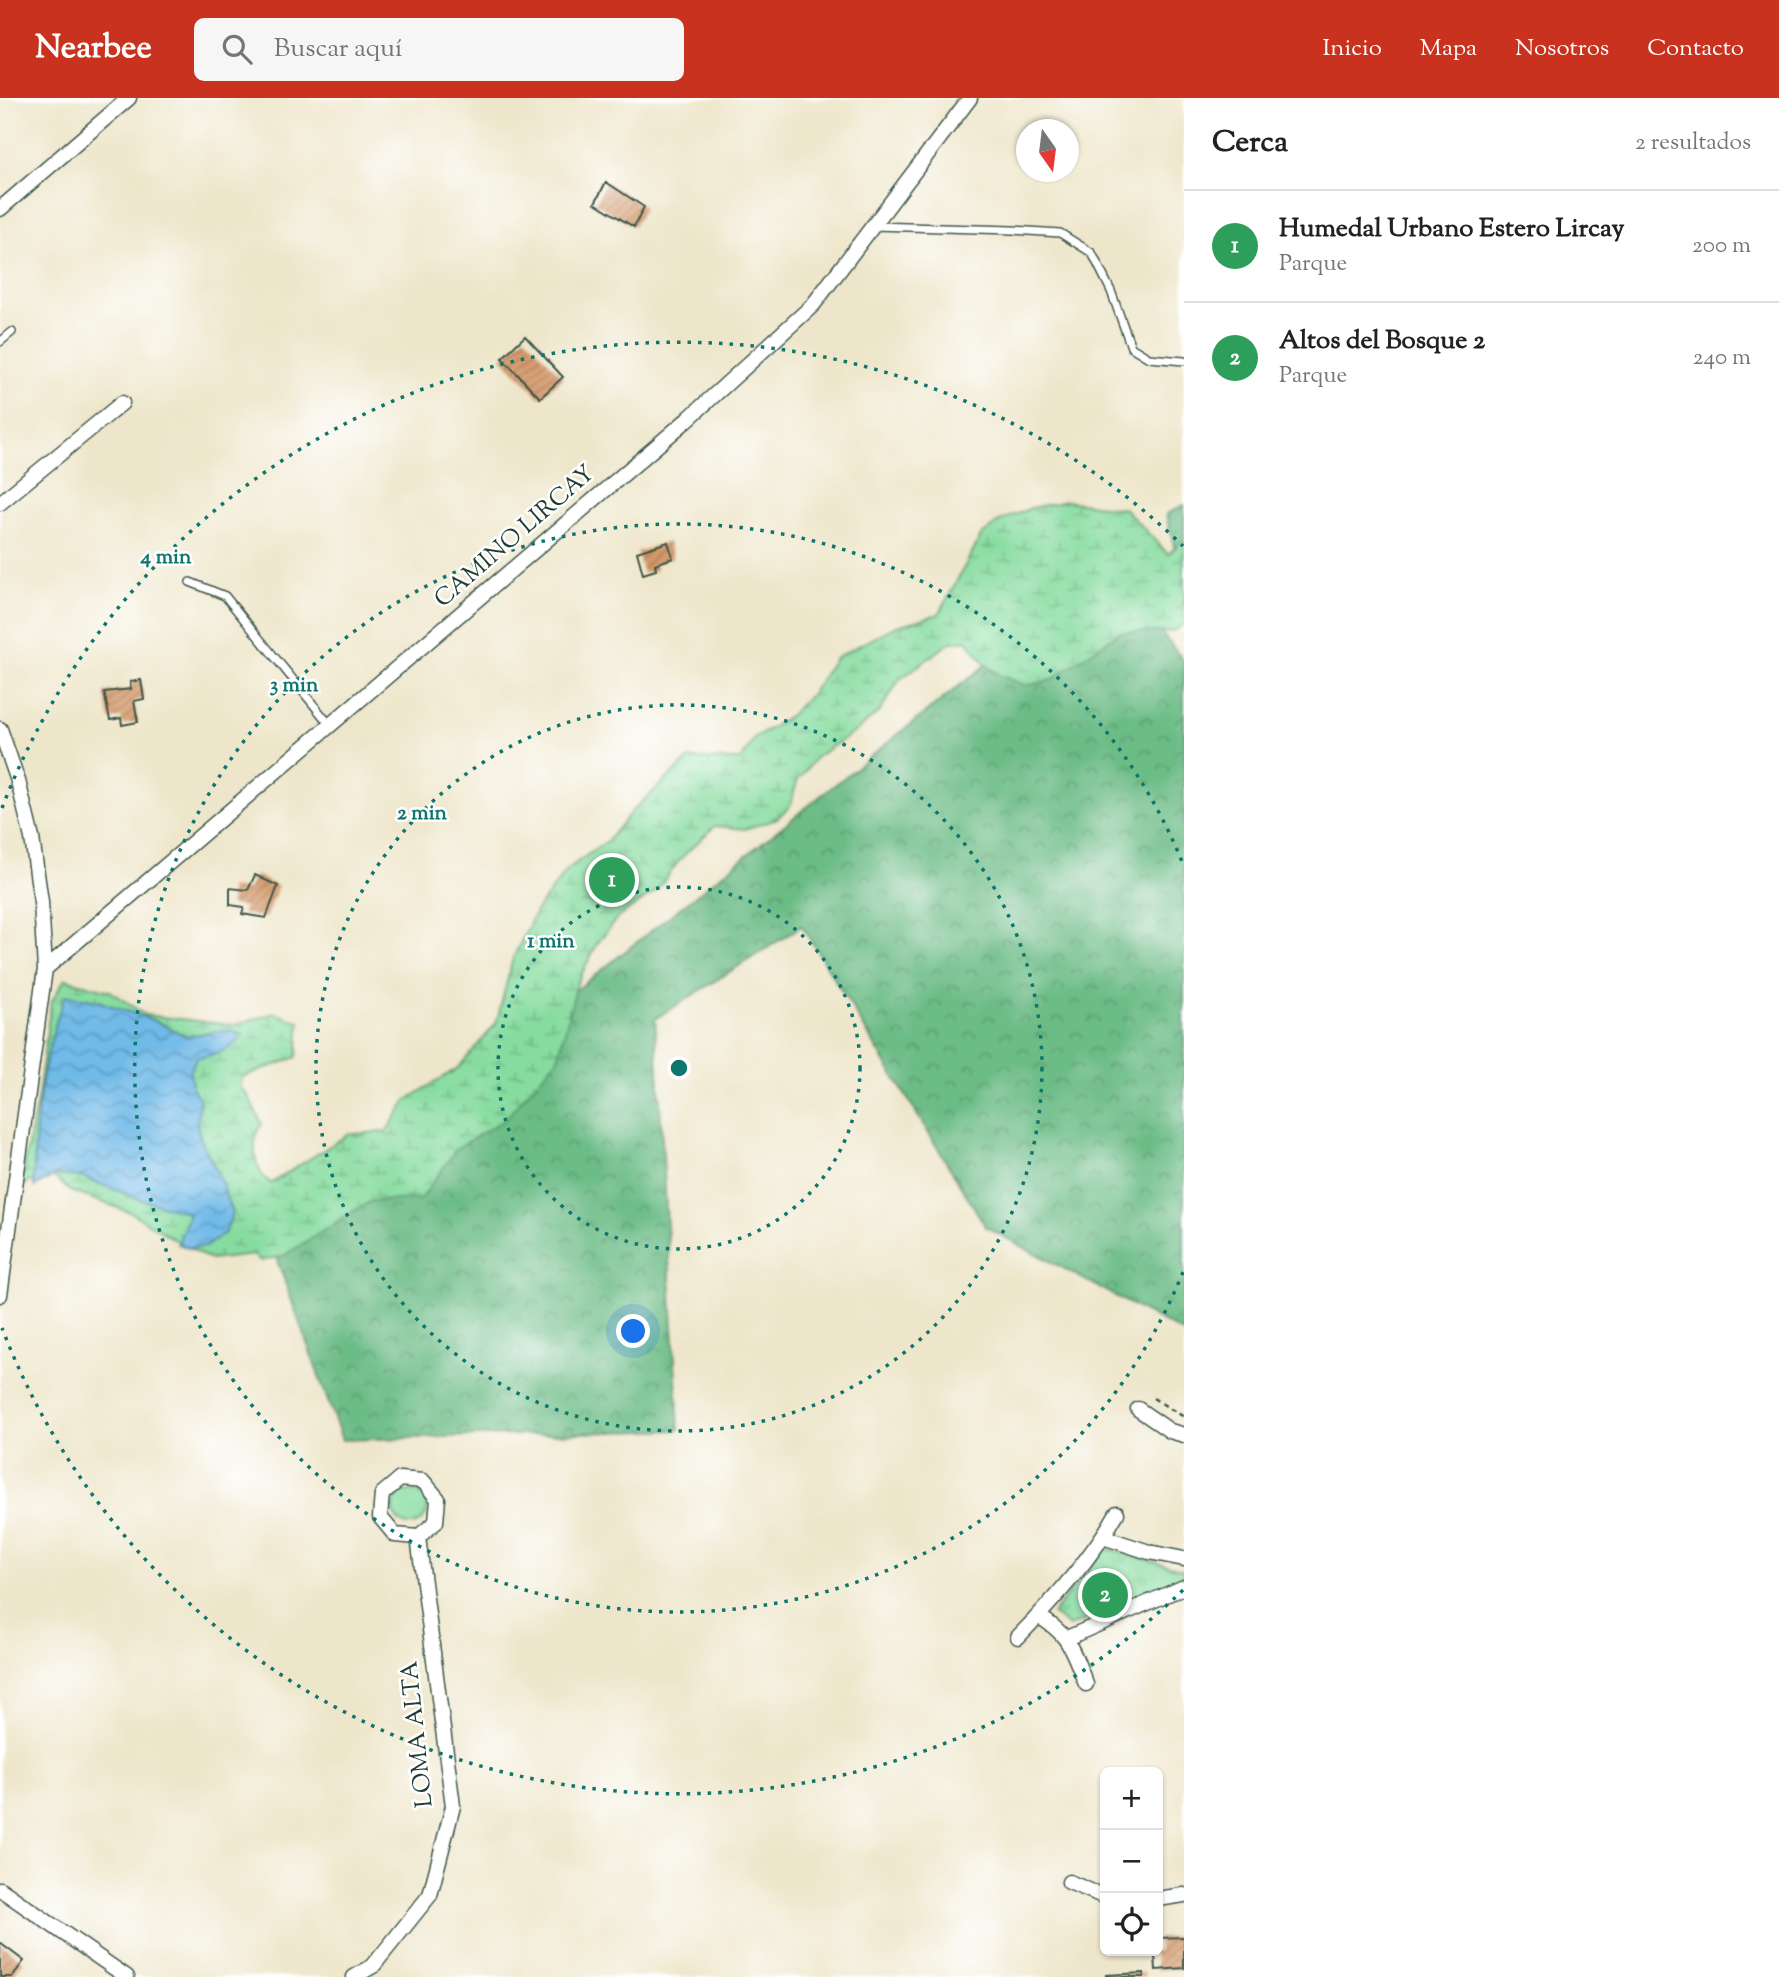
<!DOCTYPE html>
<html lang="es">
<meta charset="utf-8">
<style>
body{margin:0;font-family:"Sorts Mill Goudy",serif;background:#f6f6f6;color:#222}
.controls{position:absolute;right:21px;bottom:21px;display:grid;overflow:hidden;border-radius:10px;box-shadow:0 2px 5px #0004}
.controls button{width:63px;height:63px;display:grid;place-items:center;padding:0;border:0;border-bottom:2px solid #e0e0e0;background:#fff;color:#222;font:35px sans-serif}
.compass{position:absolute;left:1016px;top:21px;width:63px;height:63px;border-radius:50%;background:#fff;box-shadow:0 2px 5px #0004;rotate:166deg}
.you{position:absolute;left:634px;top:1234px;width:24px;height:24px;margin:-18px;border:5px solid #fff;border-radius:50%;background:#1a73e8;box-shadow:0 0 0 10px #1a73e833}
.badge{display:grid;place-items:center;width:46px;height:46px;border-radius:50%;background:#c8321e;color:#fff;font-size:23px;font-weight:700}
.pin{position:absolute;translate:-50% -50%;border:4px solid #fff;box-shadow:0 2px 7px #0006}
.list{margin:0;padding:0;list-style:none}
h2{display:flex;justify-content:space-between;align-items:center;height:91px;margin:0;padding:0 28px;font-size:30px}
h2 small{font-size:23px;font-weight:400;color:#767676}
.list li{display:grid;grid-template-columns:46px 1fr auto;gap:21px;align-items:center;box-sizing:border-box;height:112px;padding:0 28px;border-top:2px solid #e0e0e0}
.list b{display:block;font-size:26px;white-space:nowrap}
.list p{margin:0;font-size:23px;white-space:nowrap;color:#767676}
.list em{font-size:23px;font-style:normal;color:#767676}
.icon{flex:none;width:38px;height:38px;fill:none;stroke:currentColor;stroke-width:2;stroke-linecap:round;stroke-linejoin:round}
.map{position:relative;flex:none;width:1184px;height:1879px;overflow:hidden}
header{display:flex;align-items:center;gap:42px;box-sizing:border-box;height:98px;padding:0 35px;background:#c8321e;color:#fff}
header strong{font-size:33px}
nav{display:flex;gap:38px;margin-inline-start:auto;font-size:24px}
.search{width:490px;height:63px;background:#f6f6f6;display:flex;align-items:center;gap:18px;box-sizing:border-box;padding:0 24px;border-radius:10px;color:#767676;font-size:26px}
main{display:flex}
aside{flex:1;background:#fff}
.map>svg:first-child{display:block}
.grass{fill:#86dc9f;stroke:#528c6a;stroke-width:2}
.forest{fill:url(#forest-crowns);stroke:#467c5d;stroke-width:2}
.wetland{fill:url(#wetland-marsh);stroke:#528c6a;stroke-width:2}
.park{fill:url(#park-tufts);stroke:#528c6a;stroke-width:2}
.water{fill:url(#water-waves);stroke:#477c8e;stroke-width:2}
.building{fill:url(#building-hatch)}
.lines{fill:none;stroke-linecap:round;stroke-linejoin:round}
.service-casing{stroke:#3e564a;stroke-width:10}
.minor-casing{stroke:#3e564a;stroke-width:17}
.path{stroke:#3e564a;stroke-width:2.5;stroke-dasharray:5 5;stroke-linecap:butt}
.service{stroke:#fff;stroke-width:7}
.minor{stroke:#fff;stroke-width:14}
.ring{fill:none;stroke:#0f766e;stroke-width:3.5;stroke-dasharray:3.5 7}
.labels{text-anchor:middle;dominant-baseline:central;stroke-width:5;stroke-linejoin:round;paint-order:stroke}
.street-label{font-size:24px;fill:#1f3d34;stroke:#fff}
.centre{fill:#0f766e;stroke:#fff;stroke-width:3.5}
.ring-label{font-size:21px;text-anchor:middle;font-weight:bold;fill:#0f766e;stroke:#fff;stroke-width:5;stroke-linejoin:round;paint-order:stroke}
</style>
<header>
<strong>Nearbee</strong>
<div class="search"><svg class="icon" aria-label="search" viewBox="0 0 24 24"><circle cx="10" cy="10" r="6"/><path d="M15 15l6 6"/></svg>Buscar aquí</div>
<nav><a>Inicio</a><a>Mapa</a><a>Nosotros</a><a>Contacto</a></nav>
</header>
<main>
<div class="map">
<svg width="1184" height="1879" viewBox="0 0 1184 1879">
<defs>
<pattern id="forest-crowns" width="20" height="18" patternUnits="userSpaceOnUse" patternTransform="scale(1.75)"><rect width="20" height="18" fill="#6cbc86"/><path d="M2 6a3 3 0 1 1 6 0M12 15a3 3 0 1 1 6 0" fill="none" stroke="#589a6e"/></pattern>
<pattern id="wetland-marsh" width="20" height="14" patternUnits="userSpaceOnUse" patternTransform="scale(1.75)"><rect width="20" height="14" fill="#86dc9f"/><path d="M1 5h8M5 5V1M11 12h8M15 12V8" fill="none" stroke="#6db482"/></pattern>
<pattern id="park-tufts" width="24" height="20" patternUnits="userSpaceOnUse" patternTransform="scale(1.75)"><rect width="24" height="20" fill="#86dc9f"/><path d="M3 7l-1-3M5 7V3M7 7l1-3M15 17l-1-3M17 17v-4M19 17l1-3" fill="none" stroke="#6db482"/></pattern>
<pattern id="water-waves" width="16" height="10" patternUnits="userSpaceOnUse" patternTransform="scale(1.75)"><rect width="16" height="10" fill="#6fbae8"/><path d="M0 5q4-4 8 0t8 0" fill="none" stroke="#5b98bd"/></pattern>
<pattern id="building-hatch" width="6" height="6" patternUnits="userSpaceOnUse" patternTransform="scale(1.75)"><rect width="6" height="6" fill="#d59869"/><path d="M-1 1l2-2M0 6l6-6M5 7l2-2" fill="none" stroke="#ac7d57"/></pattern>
</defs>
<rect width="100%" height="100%" fill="#fff"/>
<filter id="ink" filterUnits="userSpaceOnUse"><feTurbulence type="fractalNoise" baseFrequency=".0143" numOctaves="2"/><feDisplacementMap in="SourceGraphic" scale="14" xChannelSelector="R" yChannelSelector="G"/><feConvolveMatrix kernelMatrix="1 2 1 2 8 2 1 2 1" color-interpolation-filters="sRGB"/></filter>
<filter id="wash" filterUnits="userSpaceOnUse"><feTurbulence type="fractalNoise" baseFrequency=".00686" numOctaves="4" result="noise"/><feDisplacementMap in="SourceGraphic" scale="28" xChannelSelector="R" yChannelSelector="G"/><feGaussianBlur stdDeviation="1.57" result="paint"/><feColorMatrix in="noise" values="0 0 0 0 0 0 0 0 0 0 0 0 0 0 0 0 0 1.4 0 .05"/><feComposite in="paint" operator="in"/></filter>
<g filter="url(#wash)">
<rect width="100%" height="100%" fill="#eee6ca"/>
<path class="grass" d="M393 1410a17 17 0 1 1 34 0a17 17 0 1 1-34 0Z"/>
<path class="forest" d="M1184,407v81l-18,-72z
M1109,469l75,94v672l-198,-106 -184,-301 -147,93 24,411 -337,10 -74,-205z"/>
<path class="wetland" d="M1066,403l59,8 43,45 16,-14v84l-13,8h-51l-69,48 -14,4 -12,1 -24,-9 -15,-11 -19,-25 -16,2 -51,37 -20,32 -24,20 -40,26 -19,25 -7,24 -14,13 -31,10 -30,-3 -32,30 -28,36 -38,26 -20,26 -20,39 -19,75 -53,61 -48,29 -36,51 -50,2 -88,55 -22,5 -8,-6 -42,5 -24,-13 -57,-35 -60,-21 -19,-17 -31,12 18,-90 13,-94 14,-23 45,12 35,24 89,10 41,-12 25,9 -3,35 -55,20 -1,11 7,8 14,28c-13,15 -8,49 9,59l78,-49 37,-2 21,-32 52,-33 37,-43 17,-66 24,-49 32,-41 38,-27 25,-30 57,-52 52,1 13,-21 34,-22 23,-23 24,-36 59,-31 45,-13 42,-78 20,-16 30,-12z"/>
<path class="park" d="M1106,1450l78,22v7l-115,50 -17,-13z"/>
<path class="water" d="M65,897l33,6 60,21 28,14 42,-6 15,5c-11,14 -29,21 -47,23l-6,13 2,16 8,14 -3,23 4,16 18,36 13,37 -6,19 -21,15 -15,1 -12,-4 11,-31 -53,-15 -54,-21 -26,-2 -22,12c-1,-68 8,-128 31,-192z"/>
<g id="blocks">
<path class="building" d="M606,84l38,25 -10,20 -39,-24z
M525,238l38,41 -23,21 -38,-40z
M668,444l5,16 -18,6 1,6 -13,4 -6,-22z
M141,582l3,19 -10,2 4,21 -16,3 -1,-7 -11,2 -6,-28 27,-3 -1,-7z
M255,777l23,11 -12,32 -24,-4 2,-7 -14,-2v-17l18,2z
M1184,1839v31l-28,2 -1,-15h-3v-4h6v-13z
M0,1845l24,18 -12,16h-12z
M1144,1875v4h-38v-2z"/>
</g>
</g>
<g filter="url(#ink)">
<use href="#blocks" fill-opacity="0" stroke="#3e564a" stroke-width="2"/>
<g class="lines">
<defs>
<path id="service" d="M873,128l139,4 48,3 32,20 19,38 20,56 18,11 35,3
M0,244l12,-10
M190,484l35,14 105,129"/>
<path id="minor" d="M0,111l129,-111
M0,405l122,-100
M0,631l18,52 14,57 9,64 4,67 -45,326
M45,871l642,-549 126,-115 157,-207
M1138,1311l32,22 14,4
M400,1381l23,2 15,18 -2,23 -18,15 -23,-2 -15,-18 2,-23z
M1103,1439l46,15 35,7
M1038,1518c33,19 34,35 48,68
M1018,1539c35,-36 74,-79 99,-124
M1067,1540l117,-51
M1069,1784l36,15
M0,1791l127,88
M1158,1801l26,-4
M354,1879l19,-11 57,-71 23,-89 -35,-269"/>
</defs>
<use href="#service" class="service-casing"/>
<use href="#minor" class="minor-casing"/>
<path class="path" d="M1153,1300l31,19"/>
<use href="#service" class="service"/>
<use href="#minor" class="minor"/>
</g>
</g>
<g class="ring">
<circle cx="679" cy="970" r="181"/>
<circle cx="679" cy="970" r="363"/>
<path d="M1183 1174A544 544 0 1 1 1183 766"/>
<path d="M1183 1492A725 725 0 0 1 2 1230M2 710A725 725 0 0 1 1183 448"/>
</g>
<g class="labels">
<g class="street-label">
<text transform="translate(515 439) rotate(-41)">CAMINO LIRCAY</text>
<text transform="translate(418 1636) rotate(-96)">LOMA ALTA</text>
</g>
</g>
<circle cx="679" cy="970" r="10" class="centre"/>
<g class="ring-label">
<text x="166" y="465">4 min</text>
<text x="294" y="593">3 min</text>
<text x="422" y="721">2 min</text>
<text x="551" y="849">1 min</text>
</g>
</svg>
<div class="controls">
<button>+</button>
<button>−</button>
<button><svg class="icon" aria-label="locate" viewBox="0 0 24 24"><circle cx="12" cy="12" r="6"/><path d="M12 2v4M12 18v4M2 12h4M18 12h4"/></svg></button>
</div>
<svg class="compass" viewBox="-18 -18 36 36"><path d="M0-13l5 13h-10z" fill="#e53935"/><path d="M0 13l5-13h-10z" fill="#767676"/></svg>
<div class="you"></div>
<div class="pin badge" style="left:612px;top:782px;background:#2e9e5b">1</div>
<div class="pin badge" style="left:1105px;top:1497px;background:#2e9e5b">2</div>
</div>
<aside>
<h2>Cerca<small>2 resultados</small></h2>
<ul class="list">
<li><span class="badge" style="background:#2e9e5b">1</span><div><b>Humedal Urbano Estero Lircay</b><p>Parque</p></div><em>200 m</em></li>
<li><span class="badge" style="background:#2e9e5b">2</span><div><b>Altos del Bosque 2</b><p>Parque</p></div><em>240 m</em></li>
</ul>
</aside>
</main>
